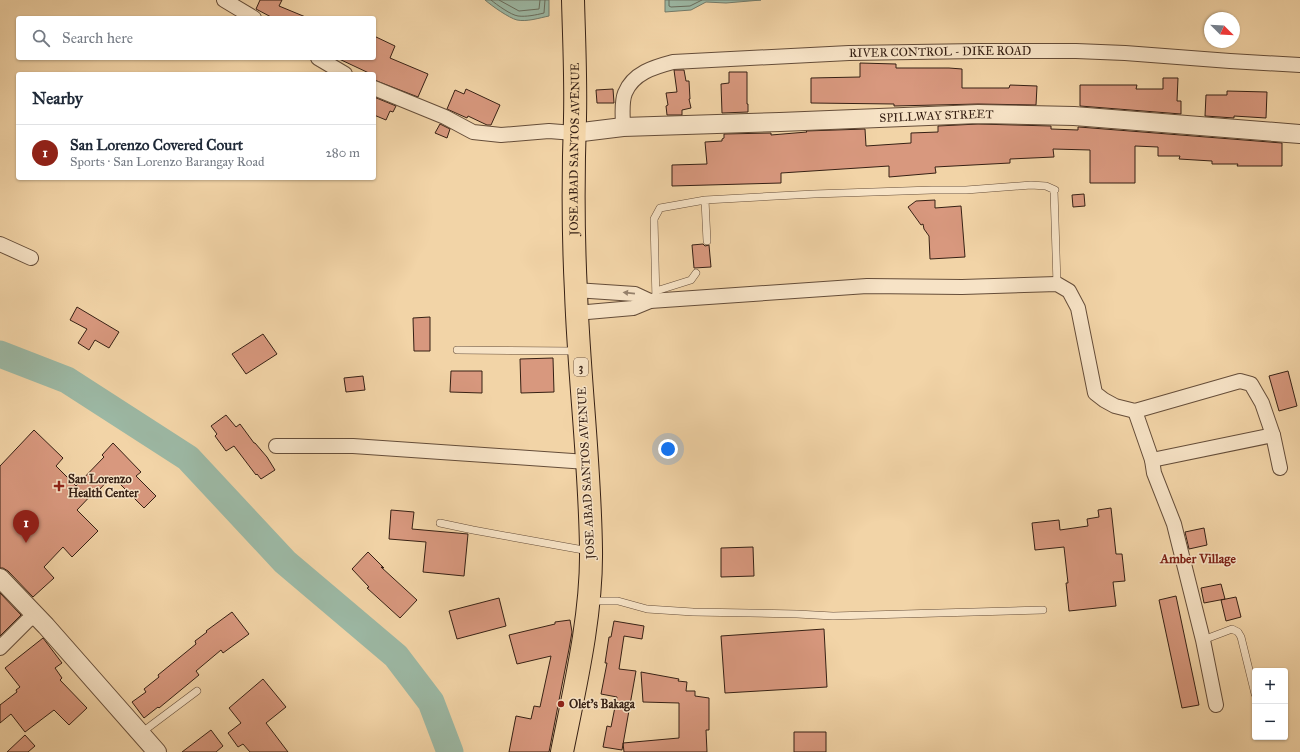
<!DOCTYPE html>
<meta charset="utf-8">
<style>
body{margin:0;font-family:"IM FELL Great Primer",serif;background:#f6f6f7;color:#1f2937}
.controls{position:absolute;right:12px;bottom:12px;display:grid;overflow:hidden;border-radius:4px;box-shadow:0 1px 3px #0004}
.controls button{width:36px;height:36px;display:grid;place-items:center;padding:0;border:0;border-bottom:1px solid #e0e1e3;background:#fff;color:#1f2937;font:20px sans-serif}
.compass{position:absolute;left:1204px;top:12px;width:36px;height:36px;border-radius:50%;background:#fff;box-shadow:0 1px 3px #0004;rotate:114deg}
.you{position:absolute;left:668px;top:449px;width:14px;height:14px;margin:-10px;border:3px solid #fff;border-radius:50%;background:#1a73e8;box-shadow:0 0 0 6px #1a73e833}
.badge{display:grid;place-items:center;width:26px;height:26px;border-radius:50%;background:#8f2418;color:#fff;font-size:13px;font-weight:700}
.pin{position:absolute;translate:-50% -33px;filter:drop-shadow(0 1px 2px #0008)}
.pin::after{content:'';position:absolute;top:21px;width:14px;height:12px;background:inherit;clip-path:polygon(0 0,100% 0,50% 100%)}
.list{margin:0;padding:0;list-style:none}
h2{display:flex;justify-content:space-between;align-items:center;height:52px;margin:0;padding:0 16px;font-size:17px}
h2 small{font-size:13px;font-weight:400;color:#747a83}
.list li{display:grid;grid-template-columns:26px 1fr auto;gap:12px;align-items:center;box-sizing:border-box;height:56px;padding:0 16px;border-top:1px solid #e0e1e3}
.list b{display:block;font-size:15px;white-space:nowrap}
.list p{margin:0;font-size:13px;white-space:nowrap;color:#747a83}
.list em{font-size:13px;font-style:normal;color:#747a83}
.icon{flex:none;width:22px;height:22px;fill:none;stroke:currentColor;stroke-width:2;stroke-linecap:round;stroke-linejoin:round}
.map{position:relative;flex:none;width:1300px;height:752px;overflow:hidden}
.search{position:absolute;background:#fff;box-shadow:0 1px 3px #0004;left:16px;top:16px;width:360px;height:44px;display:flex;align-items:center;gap:10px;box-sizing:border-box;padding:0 14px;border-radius:4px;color:#747a83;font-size:15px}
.panel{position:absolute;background:#fff;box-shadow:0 1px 3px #0004;left:16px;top:72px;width:360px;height:108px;border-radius:4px}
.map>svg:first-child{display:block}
.water{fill:#9cb8a4;stroke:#737b6a}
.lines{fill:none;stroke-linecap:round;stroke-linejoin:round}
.shore{stroke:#696c5c;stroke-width:1}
.river{stroke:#9cb8a4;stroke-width:27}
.building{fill:#d8987e;stroke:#362014}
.service-casing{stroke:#654d39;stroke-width:8}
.minor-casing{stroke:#654d39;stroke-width:16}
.tertiary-casing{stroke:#654d39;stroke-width:20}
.trunk-casing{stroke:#362014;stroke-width:24}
.service{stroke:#f7e3c6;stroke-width:7}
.minor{stroke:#f7e3c6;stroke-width:14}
.tertiary{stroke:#f7e3c6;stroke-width:18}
.trunk{stroke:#f2d4a7;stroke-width:22}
.oneway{fill:#96826d}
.poi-dot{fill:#8f2418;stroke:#f7e3c6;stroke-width:1.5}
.labels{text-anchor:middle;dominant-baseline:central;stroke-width:3;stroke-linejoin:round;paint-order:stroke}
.shield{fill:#f7e3c6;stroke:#705a49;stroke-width:1}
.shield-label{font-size:11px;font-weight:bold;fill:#362014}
.street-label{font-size:12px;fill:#362014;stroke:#f7e3c6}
.poi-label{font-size:12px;font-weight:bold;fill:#362014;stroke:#f7e3c6;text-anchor:start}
.neighbourhood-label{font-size:13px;font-weight:bold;fill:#7a1f14;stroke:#f7e3c6}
</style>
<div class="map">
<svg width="1300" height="752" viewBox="0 0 1300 752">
<rect width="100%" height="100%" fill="#f2d4a7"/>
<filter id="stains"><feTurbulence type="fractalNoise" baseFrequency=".005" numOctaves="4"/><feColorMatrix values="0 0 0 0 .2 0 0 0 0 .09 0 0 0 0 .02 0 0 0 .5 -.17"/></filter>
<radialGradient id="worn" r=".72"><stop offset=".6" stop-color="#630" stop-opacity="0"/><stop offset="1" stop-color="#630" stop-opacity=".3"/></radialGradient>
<path class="water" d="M485,0h64v16c-10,2 -22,6 -32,4 -8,-2 -25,-14 -32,-20z
M665,0h96l-35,3 -20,-1 -15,8 -26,2z"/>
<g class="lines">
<path class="shore" d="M491,0c6,5 20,15 27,16 8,1 18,-1 26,-3l1,-13
M499,0l20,11 20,-2 1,-9
M669,0v6l2,1 19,-1 12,-6"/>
<path class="river" d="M0,354l67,26 121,78 97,104 111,94 35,46 19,50"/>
</g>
<path class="building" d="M260,0h22l-3,6 29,12h-35l-17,-9z
M374,36l21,10 -5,12 38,16 -10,23 -44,-17v-6h-3l-34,-16h37z
M860,63l36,1v4h53l13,1v19h47l1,-3 27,1 -1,19 -58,-1 -84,2v-2l-83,-1v-25l49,-1z
M674,70h10l2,11h3l1,18h-1l2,9 -9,2v5h-15l-1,-9 2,-1 -2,-12 11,-1z
M729,72h18v32h1v8l-26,1 -1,-29 8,-1z
M1163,78h15l-1,23h4v13l-101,-8v-21h57l-1,4h27z
M466,89l34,16 -9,20h-4l-19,-9 -1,2 -20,-9 8,-19 9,4z
M613,89l1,14h-17l-1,-13z
M1227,91l40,1 -1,26 -32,-2v2l-29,-2 1,-21h21z
M374,97l22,9 -3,6 -3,-1 -4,9 -12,-5z
M440,124l10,5 -3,9 -12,-5z
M978,124l73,2v3l27,1v-3h1l203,16v23h-45l1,-2h-26v-3l-33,-2 1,-3h-22v-9l-23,-1v37h-45v-33l-37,-1 1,8 -44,2v4l-75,4 1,6 -47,4v-11l-108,7v10l-109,3v-21l35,-1 -2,-22 17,-1v-2l2,-1v-4l47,-1v2l36,-3 -1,-1 59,-2 1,17 45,-3v-10l27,-1v-6z
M1084,194l1,12 -12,1 -1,-12z
M935,200v8l26,-2 4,51 -35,2 -1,-23 -5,-7 -1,-5 -2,1 -13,-18 8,-6z
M703,244l2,2 4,-1 2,22 -17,1 -2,-23z
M77,307l42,25 -10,16 -14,-8 -6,10 -11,-7 9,-14 -17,-9z
M430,317v34h-16l-1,-33z
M263,334l14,20 -31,20 -14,-20z
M553,358l1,34 -33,1 -1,-34z
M451,371h31v22l-32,-1z
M1288,371l9,35 -18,5 -10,-35z
M363,376l2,14 -19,2 -2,-14z
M226,415l10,12 4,-3 14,19h1l12,14 8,13 -14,9 -4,-5 -1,1 -22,-29 -8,5 -11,-15 2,-2 -6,-8z
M34,430l29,28 -7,8 20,20 28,-29 -2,-2 11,-12 28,29 -5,4 20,20 -12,12 -32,-32 -13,14 -2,-1 -20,21 21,21 -26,26 -9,-10 -19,20 10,11 -21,19 -25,-26 -5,-3h-3v-102z
M1111,508l5,46h6l3,27 -12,1 3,24 -47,5 -3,-28h2l-4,-36 -29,3 -3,-27 27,-3 1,10 28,-4 -1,-7 12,-2 -1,-7z
M391,510l23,2 -2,17 56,5 -4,42 -41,-4 3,-30 -37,-3z
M1204,528l3,17 -18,4 -4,-17z
M753,547l1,29 -33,1v-29z
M368,552l16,16 -3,-1 36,33 -17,18 -33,-30 2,-1 -17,-18z
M1221,584l4,15 -21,4 -3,-15z
M0,593l21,22 -21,21z
M1176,596l23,109 -17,3 -23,-108z
M1236,597l5,20 -15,4 -5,-21z
M499,598l7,28 -49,13 -8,-28z
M232,612l17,22 -26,19 -2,-3 -25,21 3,4 -40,33 -1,-1 -14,11 -12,-16 14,-10 -2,-3 15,-12 -1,-2 38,-31 -1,-3 12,-9 -1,-1z
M570,620l2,12 -3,17 -20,103h-40l7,-36 15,3 3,-13 6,1 11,-51 -34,8 -8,-29 46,-11v-2z
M614,621l30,5 -2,13 -18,-3 -5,33 17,2 -14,79 -19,-3 4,-21 4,1 6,-30 -16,-3 6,-31h-2l4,-26h2z
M824,629l3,58 -102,6 -4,-57z
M43,638l19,25 -7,5 7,10 -2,2 27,28 -18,17 -15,-15 -29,22 -14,-18 -11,9v-18l17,-13 -1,-2 4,-3 -15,-19z
M641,672l38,7 -1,2 9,1 -1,9h9v5l14,2v32h-3l1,22h-83l-1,-9 56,-5v-35l-36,-1z
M263,679l23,28 -20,16 22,29h-38l-7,-8 -5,3 -10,-14 13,-10 -12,-15z
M211,730l12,16 -7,6h-34z
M794,732h32v20h-32z
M25,735l10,11 -7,6h-21z"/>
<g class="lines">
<defs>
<path id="service" d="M705,200l2,41
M656,291l35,-11 5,-7
M656,301l-2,-82 6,-11 45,-8 109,-6 118,-4h34l65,-5 15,1 9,4h-1l3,94
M457,350l120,1
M440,523l33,7 116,21
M591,601h27l29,8 46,3 104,2 36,2 210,-6
M1203,640l29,-11 6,3 3,5 14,57
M141,733l56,-42"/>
<g id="minor">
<path d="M224,0l30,18"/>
<path d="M318,58l27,16"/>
<path d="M374,88l71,29 28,15 28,3 48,-4 25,2"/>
<path id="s1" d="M623,127c0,-11 -2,-24 2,-34 8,-20 29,-26 48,-31l176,-9 129,-2h98l49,2 105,8 70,4"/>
<path d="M0,244l31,14"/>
<path d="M575,290l60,4 15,7"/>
<path d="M576,313l57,-5 17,-7 217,-15 95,1 95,-3 12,7 9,17 17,85 9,7 11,6 20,5 105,-30 11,3 11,19 11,32 7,33"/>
<path d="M1135,411l17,49 2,13 20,51 29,116 13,65"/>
<path d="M276,446h77l234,16"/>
<path d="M1152,460l121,-25"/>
<path d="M0,648l27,-27 9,-6"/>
</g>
<g id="tertiary">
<path id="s2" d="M574,133l49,-6 157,-5 198,-8 96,2 226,18"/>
<path d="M0,578l46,48 111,126"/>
</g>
<g id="trunk">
<path id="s3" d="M562,752c13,-65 30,-137 29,-202 -1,-87 -12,-172 -15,-258 -3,-58 -3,-116 -1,-174 1,-39 -1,-79 -2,-118"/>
</g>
</defs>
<use href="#service" class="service-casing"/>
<use href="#minor" class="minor-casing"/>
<use href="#tertiary" class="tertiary-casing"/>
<use href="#trunk" class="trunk-casing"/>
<use href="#service" class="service"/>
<use href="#minor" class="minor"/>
<use href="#tertiary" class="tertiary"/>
<use href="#trunk" class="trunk"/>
</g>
<defs><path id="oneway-solid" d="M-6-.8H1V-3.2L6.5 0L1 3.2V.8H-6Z"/></defs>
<use class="oneway" href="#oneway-solid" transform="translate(629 293) rotate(-174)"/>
<g class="poi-dot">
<path d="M57 480h4v4h4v4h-4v4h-4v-4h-4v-4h4z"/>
<circle cx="561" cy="704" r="4"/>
</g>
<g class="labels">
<rect class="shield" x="574" y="358" width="14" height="18" rx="3"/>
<g class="shield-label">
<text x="581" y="367">3</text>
</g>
<g class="street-label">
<text stroke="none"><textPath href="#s1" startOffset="361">RIVER CONTROL - DIKE ROAD</textPath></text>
<text stroke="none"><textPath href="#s2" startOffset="363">SPILLWAY STREET</textPath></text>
<text stroke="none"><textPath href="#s3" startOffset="606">JOSE ABAD SANTOS AVENUE</textPath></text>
<text transform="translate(586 473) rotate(-93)">JOSE ABAD SANTOS AVENUE</text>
</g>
<g class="poi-label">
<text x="68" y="479">San Lorenzo<tspan x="68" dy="14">Health Center</tspan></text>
<text x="569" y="704">Olet's Bakaga</text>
</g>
<g class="neighbourhood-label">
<text x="1198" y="559">Amber Village</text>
</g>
</g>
<rect width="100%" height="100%" filter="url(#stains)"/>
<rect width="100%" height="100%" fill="url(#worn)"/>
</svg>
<div class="controls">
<button>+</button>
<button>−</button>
</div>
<svg class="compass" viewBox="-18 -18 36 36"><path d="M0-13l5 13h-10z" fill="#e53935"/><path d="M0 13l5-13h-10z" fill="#747a83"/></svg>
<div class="you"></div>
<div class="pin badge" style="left:26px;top:543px">1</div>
<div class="search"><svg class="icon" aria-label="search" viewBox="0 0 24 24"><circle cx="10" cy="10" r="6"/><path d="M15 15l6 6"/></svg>Search here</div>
<section class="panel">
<h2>Nearby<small></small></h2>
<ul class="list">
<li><span class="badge">1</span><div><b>San Lorenzo Covered Court</b><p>Sports · San Lorenzo Barangay Road</p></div><em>280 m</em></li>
</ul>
</section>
</div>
